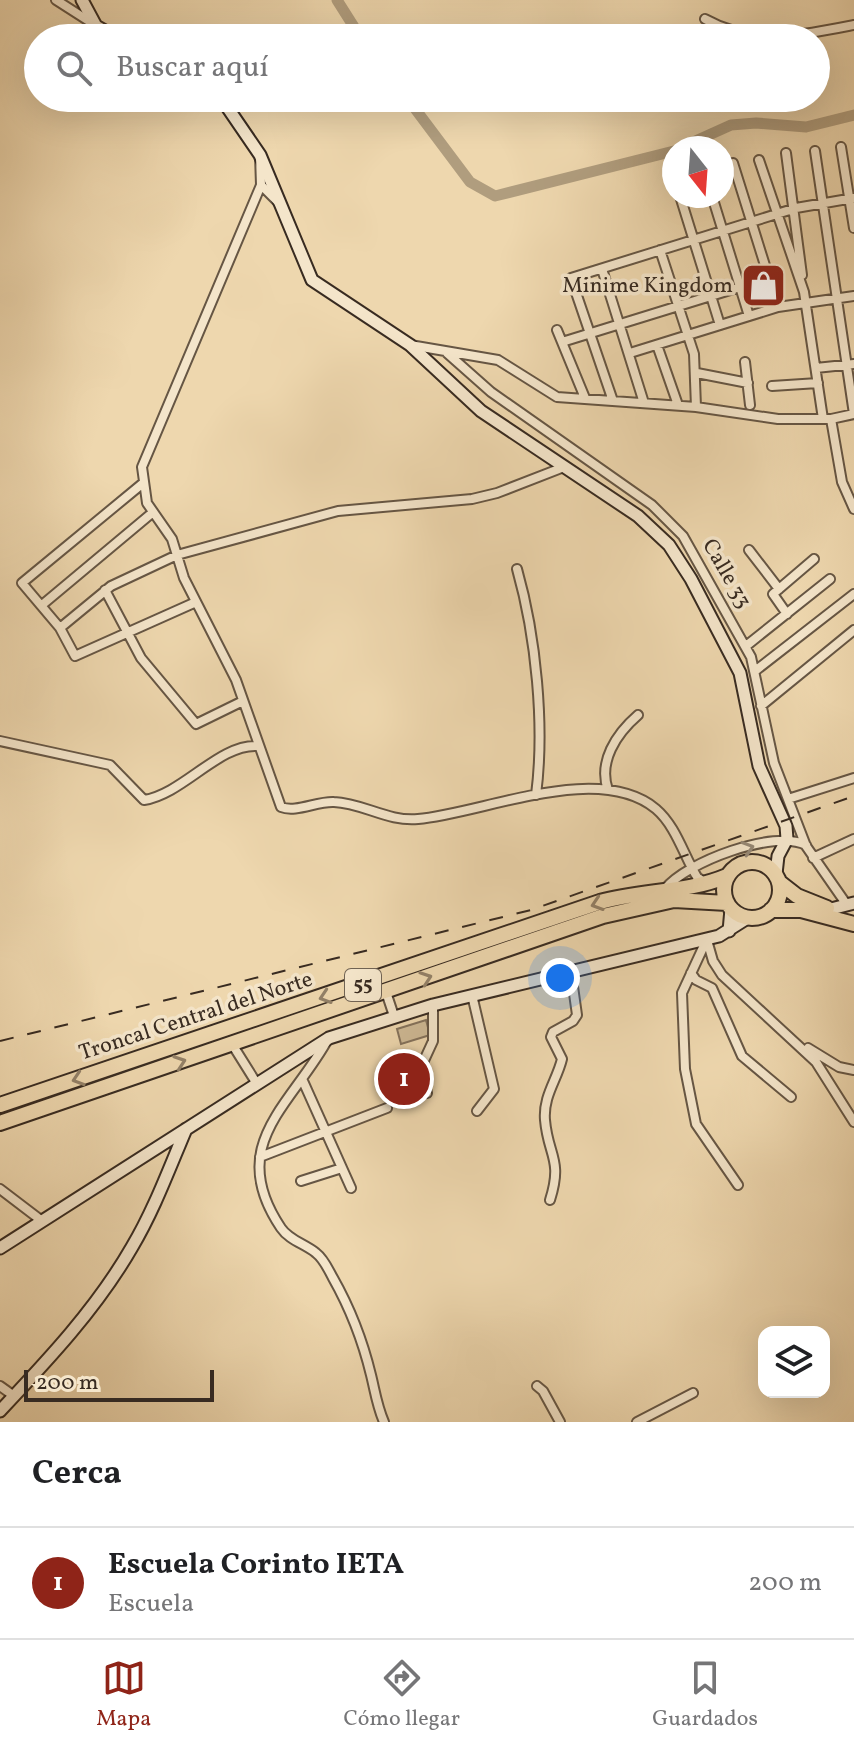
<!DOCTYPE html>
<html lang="es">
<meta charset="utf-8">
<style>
body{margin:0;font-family:Vollkorn,serif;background:#f2f2f2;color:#202124}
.controls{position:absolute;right:24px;bottom:24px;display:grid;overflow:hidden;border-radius:16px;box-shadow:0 8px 32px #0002}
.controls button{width:72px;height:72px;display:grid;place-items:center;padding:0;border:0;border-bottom:2px solid #e0e0e0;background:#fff;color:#202124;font:40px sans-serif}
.compass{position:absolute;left:662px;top:136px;width:72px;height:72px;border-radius:50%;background:#fff;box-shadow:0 8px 32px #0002;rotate:163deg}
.scale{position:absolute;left:24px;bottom:20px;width:190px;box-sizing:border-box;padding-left:8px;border:4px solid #382b21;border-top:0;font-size:22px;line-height:28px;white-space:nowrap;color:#382b21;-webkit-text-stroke:6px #f4e5ca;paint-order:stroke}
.you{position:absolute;left:560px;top:978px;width:28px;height:28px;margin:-20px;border:6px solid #fff;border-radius:50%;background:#1a73e8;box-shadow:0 0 0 12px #1a73e833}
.badge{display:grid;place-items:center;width:52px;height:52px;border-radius:50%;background:#8f2418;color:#fff;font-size:26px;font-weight:700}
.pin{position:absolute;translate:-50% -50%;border:4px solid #fff;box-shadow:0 2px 8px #0006}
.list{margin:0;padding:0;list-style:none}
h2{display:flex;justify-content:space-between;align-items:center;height:104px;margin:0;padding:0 32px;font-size:34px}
h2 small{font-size:26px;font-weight:400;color:#757577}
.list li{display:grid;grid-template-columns:52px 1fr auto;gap:24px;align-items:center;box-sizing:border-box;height:112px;padding:0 32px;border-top:2px solid #e0e0e0}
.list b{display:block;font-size:30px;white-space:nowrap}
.list p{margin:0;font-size:26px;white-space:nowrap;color:#757577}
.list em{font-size:26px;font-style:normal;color:#757577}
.icon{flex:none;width:44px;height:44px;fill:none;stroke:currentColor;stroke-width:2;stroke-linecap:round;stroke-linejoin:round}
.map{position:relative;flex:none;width:854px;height:1422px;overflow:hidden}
.search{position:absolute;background:#fff;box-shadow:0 8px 32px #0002;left:24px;right:24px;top:24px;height:88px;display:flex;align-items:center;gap:20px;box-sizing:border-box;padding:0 28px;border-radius:44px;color:#757577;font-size:30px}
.sheet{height:216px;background:#fff}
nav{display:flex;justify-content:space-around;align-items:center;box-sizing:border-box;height:112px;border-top:2px solid #e0e0e0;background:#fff;font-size:22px;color:#757577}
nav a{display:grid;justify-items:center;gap:4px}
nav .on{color:#8f2418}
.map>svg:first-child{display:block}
.green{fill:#cfba96;stroke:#84725c;stroke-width:2}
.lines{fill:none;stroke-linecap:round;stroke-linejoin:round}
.river{stroke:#b09d7e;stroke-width:11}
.street-casing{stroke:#665644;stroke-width:12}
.secondary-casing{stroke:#382b21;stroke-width:15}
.highway-casing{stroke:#382b21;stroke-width:18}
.street{stroke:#f4e5ca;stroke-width:8}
.secondary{stroke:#f4e5ca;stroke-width:11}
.highway{stroke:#eed7ae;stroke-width:14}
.rail{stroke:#382b21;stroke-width:2;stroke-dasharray:14 14;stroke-linecap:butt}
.oneway{stroke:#968876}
.oneway2{stroke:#938168}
.labels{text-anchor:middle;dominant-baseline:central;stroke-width:7;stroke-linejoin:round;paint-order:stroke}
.shield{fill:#f4e5ca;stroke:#706354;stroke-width:2}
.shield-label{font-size:20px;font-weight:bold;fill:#382b21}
.poi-label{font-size:22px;fill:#382b21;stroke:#f4e5ca;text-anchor:end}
.street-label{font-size:22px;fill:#382b21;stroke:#f4e5ca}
</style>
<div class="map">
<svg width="854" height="1422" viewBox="0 0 854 1422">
<rect width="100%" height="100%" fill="#eed7ae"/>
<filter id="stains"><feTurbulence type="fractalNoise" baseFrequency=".0025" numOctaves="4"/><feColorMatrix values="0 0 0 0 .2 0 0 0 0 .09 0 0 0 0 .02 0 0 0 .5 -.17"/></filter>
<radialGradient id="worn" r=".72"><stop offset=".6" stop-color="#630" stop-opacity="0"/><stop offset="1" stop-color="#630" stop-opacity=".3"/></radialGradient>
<path class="green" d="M426,1020l4,15 -29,9 -4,-15z"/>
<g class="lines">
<path class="river" d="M337,0l24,38
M407,98l63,84 25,14 179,-45
M680,148l51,-23 25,-2 50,4 48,-12"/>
<defs>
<path id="street" d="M56,0l39,25
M705,19c48,27 98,16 149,6
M841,147l13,81
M815,151l39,263
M786,153l16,122
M260,155l1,30 19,19
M759,160l45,132 19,127
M722,166l11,-3 45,144
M261,185l-119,282 5,36 25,36 12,39 52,102 45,127c15,6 36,-6 53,-5 29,1 54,20 84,17 66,-6 180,-58 238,-10 20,17 28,47 41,68l9,7
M680,196l40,129
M712,196l37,120
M660,250l34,104 2,53
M602,269l42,134
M557,330l28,68
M562,342l178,-55
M410,345l88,15 59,37 139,10 82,12h53l23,-5
M657,345l21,60
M447,353l44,39 161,113 31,31 68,121 23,106 32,83 41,59
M630,353l148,-46 76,-11
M745,362l5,43
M816,368l38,-4
M697,373l51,10
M772,386l46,-3
M613,401l-42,-123 225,-70 58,-10
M831,419l11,63 12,27
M142,484l-120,99 38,45 15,28 121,-54
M749,550l30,39
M517,569c19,67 28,157 19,226
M105,590l36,68 55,66 47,-23
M42,605l110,-92
M787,614l-14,-20 41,-35
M60,628l51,-42 66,-31 161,-44 134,-12 25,-6 67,-26
M746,646l84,-67
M755,671l99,-77
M761,706l93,-76
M0,741l110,24 34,35c39,-6 75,-56 113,-54
M608,790c-10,-28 8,-56 30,-75
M788,799l66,-21
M813,858l41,-19
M665,889c21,-27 109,-60 141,-44
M707,939l-25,54 3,76 11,55 42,61
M707,940l6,21 9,14 94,87 38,60
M691,973l5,7 16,8 30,68 49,41
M386,992l8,24
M472,995l22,94 -17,22
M328,1039c-37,67 -103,106 -47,189 8,12 24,16 35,25 8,6 12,16 17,25 17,30 30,64 38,97 4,16 6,31 13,47
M232,1044l25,40
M808,1048l31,19 15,3
M303,1081l48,107
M427,1093l-6,-26 12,-26v-36
M260,1157l127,-49
M301,1181l41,-13
M0,1189l42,32
M550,1200c13,-41 -2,-44 -5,-80 -2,-24 12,-40 17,-61l-11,-22 2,-5 20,-11 4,-6 -6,-43
M0,1386l14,10
M537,1386l6,5 17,31
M637,1422l56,-29"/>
<path id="secondary" d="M82,0l14,26 21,12
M221,98l39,57 52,125 98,65 71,66 157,105 31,29 22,34 49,94 19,93 27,60 1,13 -9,17 -2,18
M831,909l23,-6
M729,931l2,-22
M0,1248l329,-210 104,-33 286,-69 30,-19
M0,1411c48,-51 97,-103 132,-164 22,-37 37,-78 54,-118"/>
<path id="highway" d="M724 890a28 28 0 1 1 56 0a28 28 0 1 1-56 0Z
M779,882l18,14 30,12
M771,910h30l53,14
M0,1105l600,-203c42,-12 87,-9 127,-26
M0,1123l603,-207 71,-16 53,3"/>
</defs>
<use href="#street" class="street-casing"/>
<use href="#secondary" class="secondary-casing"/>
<use href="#highway" class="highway-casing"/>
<use href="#street" class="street"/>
<use href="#secondary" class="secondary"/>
<use href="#highway" class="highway"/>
<path class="rail" d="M0,1041l531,-131 323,-114"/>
</g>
<defs><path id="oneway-chevron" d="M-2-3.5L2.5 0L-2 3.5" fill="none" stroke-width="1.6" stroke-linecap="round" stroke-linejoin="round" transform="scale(2)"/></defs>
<use class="oneway" href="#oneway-chevron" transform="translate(748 848) rotate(-17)"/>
<g class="oneway2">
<use href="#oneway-chevron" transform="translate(597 904) rotate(162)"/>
<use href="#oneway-chevron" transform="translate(426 978) rotate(-19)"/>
<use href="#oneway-chevron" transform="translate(325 997) rotate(162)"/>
<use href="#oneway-chevron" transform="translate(180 1062) rotate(-19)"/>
<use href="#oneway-chevron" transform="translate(78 1079) rotate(162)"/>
</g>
<defs>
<symbol id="shop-square" viewBox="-11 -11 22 22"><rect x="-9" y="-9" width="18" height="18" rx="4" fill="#8f2418" stroke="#f4e5ca"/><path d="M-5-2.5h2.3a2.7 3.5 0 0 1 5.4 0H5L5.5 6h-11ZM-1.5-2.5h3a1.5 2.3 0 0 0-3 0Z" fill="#fff"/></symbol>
</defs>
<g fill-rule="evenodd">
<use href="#shop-square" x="738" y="260" width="51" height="51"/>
</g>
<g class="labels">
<rect class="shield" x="345" y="969" width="36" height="32" rx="6"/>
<g class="shield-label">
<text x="363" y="985">55</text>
</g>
<g class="poi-label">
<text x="733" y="286">Minime Kingdom</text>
</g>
<g class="street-label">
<text transform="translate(726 574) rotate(60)">Calle 33</text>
<text transform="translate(196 1017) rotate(-18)">Troncal Central del Norte</text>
</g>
</g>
<rect width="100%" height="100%" filter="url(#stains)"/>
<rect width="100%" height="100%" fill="url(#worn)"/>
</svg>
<div class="controls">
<button><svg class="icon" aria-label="layers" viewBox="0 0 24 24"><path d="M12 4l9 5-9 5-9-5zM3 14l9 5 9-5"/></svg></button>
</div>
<svg class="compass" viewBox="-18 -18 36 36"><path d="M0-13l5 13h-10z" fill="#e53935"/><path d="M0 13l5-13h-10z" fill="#757577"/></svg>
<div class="scale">200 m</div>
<div class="you"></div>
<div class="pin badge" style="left:404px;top:1079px">1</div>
<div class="search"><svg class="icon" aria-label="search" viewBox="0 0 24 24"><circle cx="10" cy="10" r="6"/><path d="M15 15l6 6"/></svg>Buscar aquí</div>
</div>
<section class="sheet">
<h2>Cerca<small></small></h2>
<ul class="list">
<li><span class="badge">1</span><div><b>Escuela Corinto IETA</b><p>Escuela</p></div><em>200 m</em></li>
</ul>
</section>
<nav>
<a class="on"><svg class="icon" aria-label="map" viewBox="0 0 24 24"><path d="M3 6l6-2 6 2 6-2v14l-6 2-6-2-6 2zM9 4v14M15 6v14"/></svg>Mapa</a>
<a><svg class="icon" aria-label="directions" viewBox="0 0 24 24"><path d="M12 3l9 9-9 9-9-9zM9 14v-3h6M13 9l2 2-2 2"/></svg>Cómo llegar</a>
<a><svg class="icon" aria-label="saved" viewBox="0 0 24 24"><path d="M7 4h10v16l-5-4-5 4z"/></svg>Guardados</a>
</nav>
